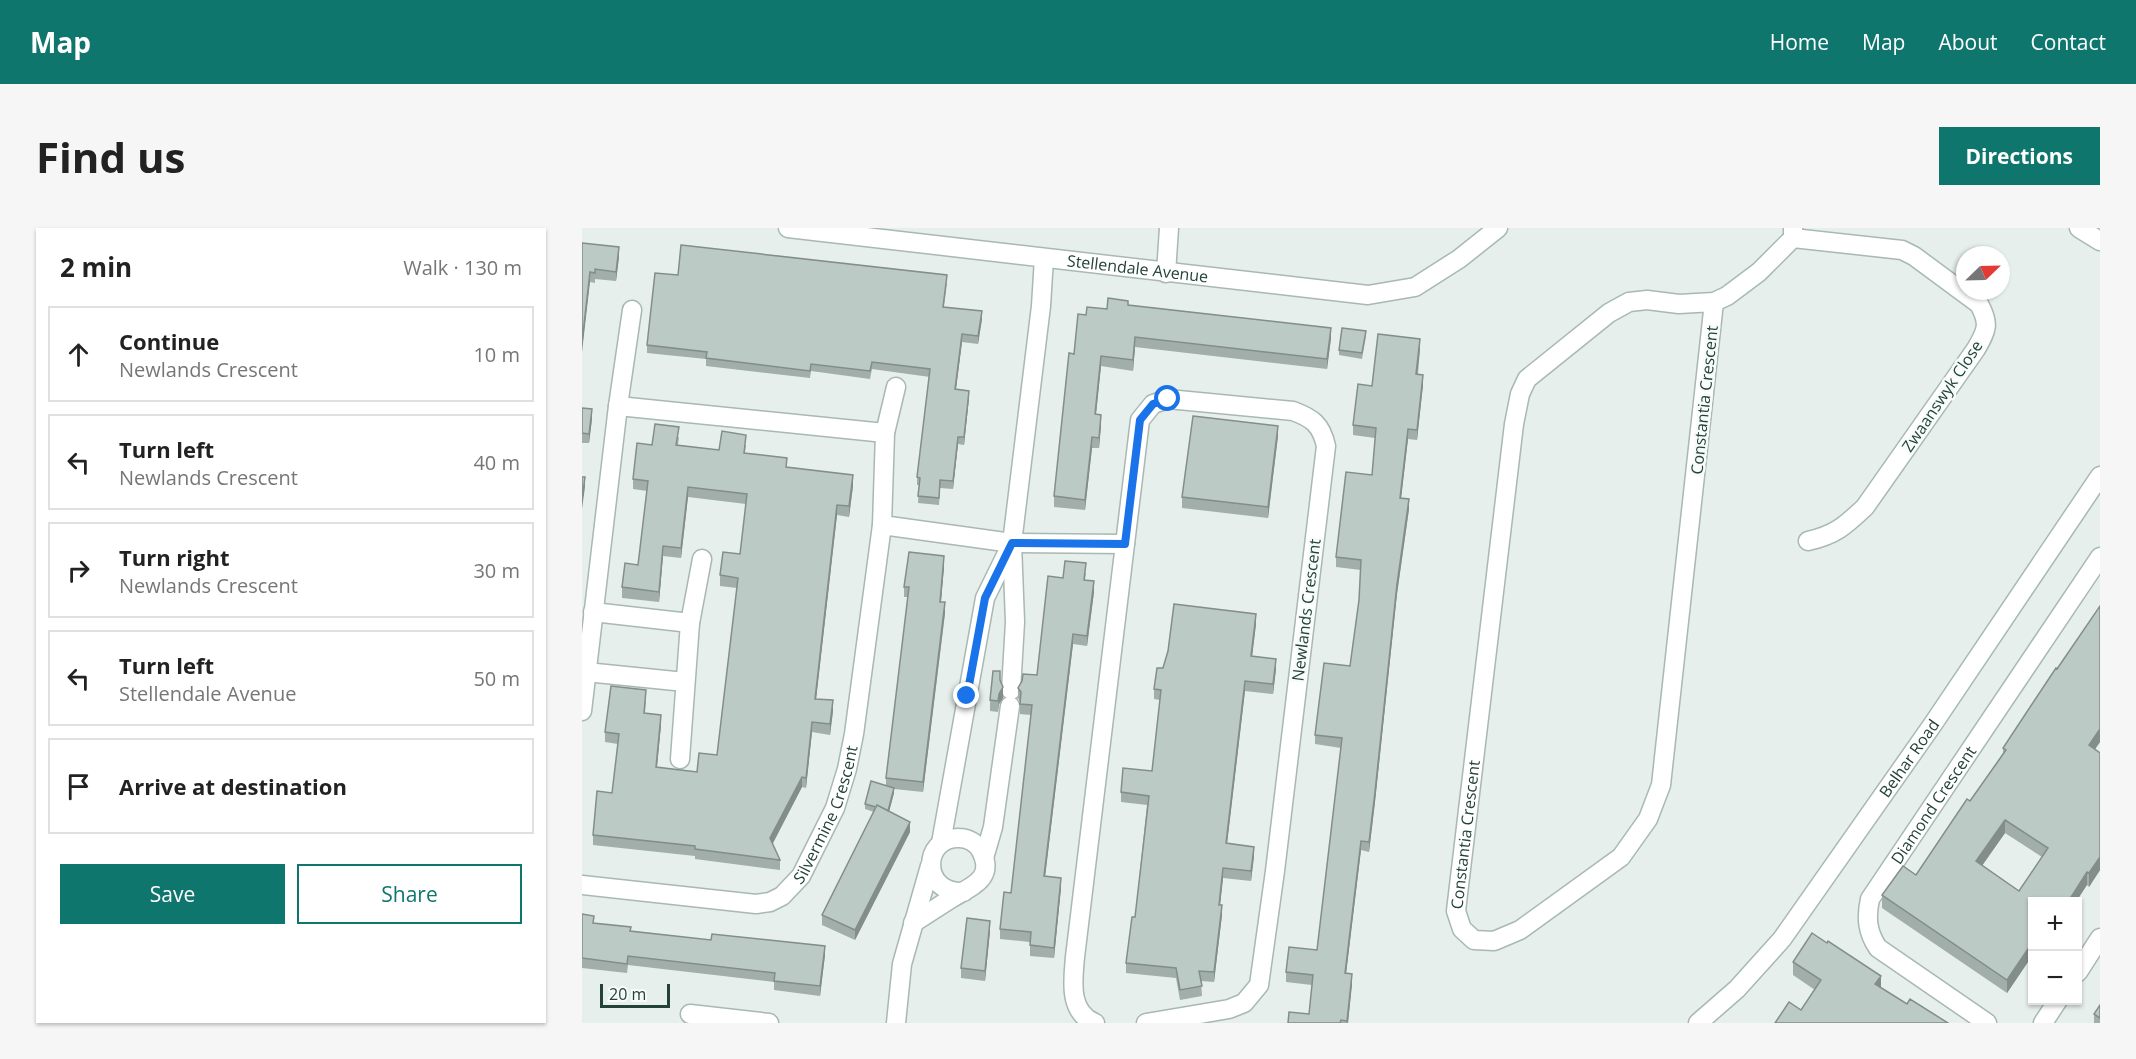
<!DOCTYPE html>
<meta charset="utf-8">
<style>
body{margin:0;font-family:"Open Sans",sans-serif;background:#f6f6f6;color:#222}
.controls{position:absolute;right:18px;bottom:18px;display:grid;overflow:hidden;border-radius:0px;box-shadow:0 2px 4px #0004}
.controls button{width:54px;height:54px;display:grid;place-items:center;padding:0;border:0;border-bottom:2px solid #e0e0e0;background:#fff;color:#222;font:30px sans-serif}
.compass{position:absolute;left:1374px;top:18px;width:54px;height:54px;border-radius:50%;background:#fff;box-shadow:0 2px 4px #0004;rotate:67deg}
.scale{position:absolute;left:18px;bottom:15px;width:70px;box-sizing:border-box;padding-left:6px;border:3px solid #24423a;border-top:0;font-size:16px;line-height:21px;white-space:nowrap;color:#24423a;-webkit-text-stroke:4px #f7fbf9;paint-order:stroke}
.stop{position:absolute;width:18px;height:18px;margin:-14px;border:4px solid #1a73e8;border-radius:50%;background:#fff}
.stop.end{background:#1a73e8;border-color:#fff;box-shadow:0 2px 6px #0008}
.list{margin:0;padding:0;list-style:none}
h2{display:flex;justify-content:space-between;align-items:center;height:78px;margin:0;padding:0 24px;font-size:26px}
h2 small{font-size:20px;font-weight:400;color:#767676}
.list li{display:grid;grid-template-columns:39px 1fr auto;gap:18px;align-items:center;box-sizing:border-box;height:96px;margin:0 12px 12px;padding:0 12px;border:2px solid #e0e0e0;border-radius:0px}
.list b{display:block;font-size:22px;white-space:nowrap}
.list p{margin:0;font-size:20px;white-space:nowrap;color:#767676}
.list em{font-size:20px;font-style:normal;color:#767676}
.actions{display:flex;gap:12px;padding:18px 24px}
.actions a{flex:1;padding:14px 0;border:2px solid #0f766e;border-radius:0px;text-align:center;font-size:21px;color:#0f766e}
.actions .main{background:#0f766e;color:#fff}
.icon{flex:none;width:33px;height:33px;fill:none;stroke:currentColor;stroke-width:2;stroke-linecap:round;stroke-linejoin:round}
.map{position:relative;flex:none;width:1518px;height:795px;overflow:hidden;border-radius:0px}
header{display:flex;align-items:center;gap:36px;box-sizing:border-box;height:84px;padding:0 30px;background:#0f766e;color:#fff}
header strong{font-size:28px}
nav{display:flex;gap:33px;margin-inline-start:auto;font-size:21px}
.intro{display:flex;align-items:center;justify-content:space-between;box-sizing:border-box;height:144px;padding:0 36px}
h1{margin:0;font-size:42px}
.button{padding:15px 27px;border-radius:0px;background:#0f766e;color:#fff;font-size:21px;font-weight:700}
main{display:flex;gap:36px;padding:0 36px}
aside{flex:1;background:#fff;border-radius:0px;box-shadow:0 2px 4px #0004}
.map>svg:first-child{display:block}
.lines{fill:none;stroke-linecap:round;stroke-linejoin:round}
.street-casing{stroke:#a8b8b2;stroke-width:21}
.street{stroke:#fff;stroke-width:18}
.wall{fill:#a1aea9;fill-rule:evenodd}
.shaded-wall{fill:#838d89}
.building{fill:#bbcac4;stroke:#838d89;stroke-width:1.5;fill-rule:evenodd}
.route{stroke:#1a73e8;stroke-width:8}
.labels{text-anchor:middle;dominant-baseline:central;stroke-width:5;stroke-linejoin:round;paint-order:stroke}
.street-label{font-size:16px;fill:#24423a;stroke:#f7fbf9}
</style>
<header>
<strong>Map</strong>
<nav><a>Home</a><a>Map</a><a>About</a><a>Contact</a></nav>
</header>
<div class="intro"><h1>Find us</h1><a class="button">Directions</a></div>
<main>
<aside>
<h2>2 min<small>Walk · 130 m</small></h2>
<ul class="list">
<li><svg class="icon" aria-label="ahead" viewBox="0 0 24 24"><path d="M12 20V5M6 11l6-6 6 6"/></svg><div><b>Continue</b><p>Newlands Crescent</p></div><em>10 m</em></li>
<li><svg class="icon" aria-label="left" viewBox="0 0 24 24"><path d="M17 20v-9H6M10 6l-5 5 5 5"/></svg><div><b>Turn left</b><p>Newlands Crescent</p></div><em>40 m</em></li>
<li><svg class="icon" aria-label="right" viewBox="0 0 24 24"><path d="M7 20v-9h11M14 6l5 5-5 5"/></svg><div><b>Turn right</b><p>Newlands Crescent</p></div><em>30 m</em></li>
<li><svg class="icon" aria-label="left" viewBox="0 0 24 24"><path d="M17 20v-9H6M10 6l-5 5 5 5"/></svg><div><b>Turn left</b><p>Stellendale Avenue</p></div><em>50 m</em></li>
<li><svg class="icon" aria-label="arrive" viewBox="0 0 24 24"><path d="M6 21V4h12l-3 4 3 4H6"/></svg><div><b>Arrive at destination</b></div></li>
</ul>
<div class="actions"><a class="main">Save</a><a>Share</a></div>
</aside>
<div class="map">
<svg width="1518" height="795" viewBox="0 0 1518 795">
<rect width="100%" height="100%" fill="#e6efeb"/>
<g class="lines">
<defs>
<g id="street">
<path id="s1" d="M206,0l580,67 47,-8 44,-28 39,-31"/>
<path d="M1497,0l21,13"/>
<path d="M1211,10l109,12 12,6 65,48c11,20 8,26 -3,45l-111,158c-20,19 -30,28 -57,34"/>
<path d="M584,45l3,-45"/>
<path id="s2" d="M1132,74l-53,483 -13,34 -27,38 -101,73 -26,11 -20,-1 -12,-11 -6,-18 58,-487 6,-30 7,-15 82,-66 20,-11 18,-2 32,4 35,-2 13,-6 32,-24 34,-34v-10"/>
<path d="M36,178l267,27"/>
<path d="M300,297l130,18 113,1"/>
<path d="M11,384l97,11"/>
<path d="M4,444l99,10"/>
<path d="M429,462l4,-68 -3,-79 29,-237 3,-48"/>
<path d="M0,483l36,-305 14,-96"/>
<path d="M98,531l10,-136 12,-64"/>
<path d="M359,615l44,-245 26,-53"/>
<path d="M402,630l9,-31 17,-121"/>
<path id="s3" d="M0,657l174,19 14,-2 12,-6 19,-20 34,-68 12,-39 7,-35 28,-209 3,-92 11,-46"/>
<path d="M331,695c13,-8 26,-17 39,-25 18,-11 44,-19 29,-47 -4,-8 -13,-13 -22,-13 -37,-1 -39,56 5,54"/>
<path d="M1496,744l22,-34"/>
<path d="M108,786l79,9"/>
<path d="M314,795l6,-59 28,-98"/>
<path d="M513,795c-27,-11 -22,-43 -20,-66l65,-537 13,-16 15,-5 125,12c19,7 28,13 33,35l-51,425 -16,114 -15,18 -15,6 -83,14"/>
<path id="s4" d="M1116,795l39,-34 45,-50 151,-215 167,-248"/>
<path id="s5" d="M1405,795l-109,-75c-11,-16 -12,-31 -8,-49l230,-342"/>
<path d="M1461,795l15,-23"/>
</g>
</defs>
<use href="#street" class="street-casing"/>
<use href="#street" class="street"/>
</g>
<path class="wall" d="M0,15l37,14 -3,24 -21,-2v4l-5,-1z
M96,47l269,8 -3,24 38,12 -4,25 -16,-2 -6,47 13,9 -5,47 -6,-1 -5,45 -13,-1 -1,17 -21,-2 1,-18h-2v-8l13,-100 -58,-8 -2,10 -59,-8 -1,7 -104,-12v-7l-59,-6v-8z
M546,77l203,33 -4,31 -192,-22 -2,24 -32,-5 -5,48 5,11 -2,23h-7l-7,62 -31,-3v-11l20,-142 12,-39 21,-6z
M784,108l-4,23 -23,-4v-5z
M838,121l-2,25 5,11 -6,55 -9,-1 -7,59 8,11 -12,85 -22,208 -6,50 -8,-2 -15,123 6,11 -4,39h-60l21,-9 3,-29 -26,-3v-10l31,-22 24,-202 -26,-4v-9l35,-69 9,-66 2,-30 -25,-3v-10l36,-82 3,-37 -22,-3v-10l19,-39z
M0,180l10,11 -3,24h-7z
M696,208l-10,82 -86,-10v-11z
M97,209l-1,8 41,5 27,-5 -1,8 42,15 66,18 -4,31 -12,-2 -21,184 17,12 -3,24 -18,-3 -6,56 -4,-1 -30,57 8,16v10l-85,-11v-3l-102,-11v-10l19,-42 6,-49 -13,-2v-10l41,-32 -1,13 16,12 -4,42 40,5 20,-17 20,-167 -17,-2v-11l20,-21 6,-50 -58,-7 -7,61 -18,-2 -4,46 -37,-4v-11l16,-22 9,-74 -14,-2v-10l19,-34z
M362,339l-3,35 4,11 -22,179 -29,-3v4l-5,18 21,21 -55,108 -33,-15v-10l52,-103 -9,-3v-5l21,-19v-7l22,-181h-4v-10z
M504,345l-1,7 9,12 -7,54 -14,-2 -28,232 16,12 -7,70 -24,-2v-14l-30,-3v-10l11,-36 20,-178 -11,-1v-12l-2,-4v-10l19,-13 26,-97z
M1518,378v136l-5,7 5,4v117l-11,17 -2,-2 -55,17v54l-25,37 -125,-85v-13l34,-20 54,-74 33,-48v-5zM1423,605l37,24 -23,34 -37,-25z
M674,396l-4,32 24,13 -3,25 -28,-3 -18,152 27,13 -3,25 -28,-3 -3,27 2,10 -8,67 -13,-1 1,15 -22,4 -4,-22 -50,-5v-10l9,-46 12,-112 -26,-3v-10l31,-21 8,-71 -6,-1v-10l9,-21z
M418,453l3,17 -4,6 -1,8 -8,-1v-11z
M0,686l12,9 37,8 194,24 -5,41 -46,-6v-8l-146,-17 -1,8 -45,-5z
M408,703l-5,50 -24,-3v-10z
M1211,734l88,25 26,17 41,19 -147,-13 14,-20 -22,-15z
M1518,777v18h-6v-9z"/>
<path class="shaded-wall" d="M37,19v10l-3,24v-9z
M8,44v10l-8,70v-10z
M400,83v8l-4,25v-8z
M749,100v10l-4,31v-10z
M380,106v8l-7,55v-8z
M553,109v10l-2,24v-11z
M838,111v10l-4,35v-10z
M519,128v10l-6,58v-10z
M841,147v10l-6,55v-10z
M387,163v7l-5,47v-8z
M10,181v10l-3,24v-9z
M519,187v10l-2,23v-10z
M696,198v10l-10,82v-11z
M826,201v10l-8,69v-10z
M376,209v7l-5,45v-8z
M510,209v11l-7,62v-10z
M271,247v11l-4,31v-11z
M3,249v10l-3,22v-10z
M106,259v10l-7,61v-10z
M827,271v10l-12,85 -22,208 -6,50v-10l28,-258z
M255,277v10l-22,194v-10z
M81,318v10l-4,46v-10z
M362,328v11l-4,45v-10z
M512,353v11l-7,54v-10z
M363,374v11l-22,179v-10z
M674,386v10l-5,42v-10z
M491,406v10l-29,242v-10z
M694,431v10l-3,25v-10z
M663,453v10l-19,162v-10z
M421,459v11l-4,6 -1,8 1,-18z
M251,472v11l-3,24v-11z
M79,487v10l-5,52v-10z
M230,494v10l-6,56v-10z
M1518,501v13l-11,16v-13z
M220,549v10l-32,62v-11z
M312,560v5l-6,23v-5z
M1423,592v13l-29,41v-13z
M328,594v10l-55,108v-10z
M779,613v9l-16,133v-10z
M672,619v9l-3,25v-10z
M1518,629v13l-11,17v-14z
M641,640v10l-4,37v-10z
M1505,644v13l-11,17h-8z
M479,650v10l-7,70v-10z
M640,677v10l-8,67v-10z
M408,693v10l-5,50v-10z
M1450,715v13l-25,37v-13z
M243,718v9l-5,41v-10z
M770,746v10l-4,39h-1z
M1299,748v13l-6,-5z"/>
<path class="building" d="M0,15l37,4 -3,25 -21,-3v4l-5,-1 -8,70z
M99,17l266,30 -4,32 39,4 -4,25 -16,-2 -7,55 14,2 -5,46h-6l-5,44 -13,-1 -1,18 -21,-2 2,-18 -3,-1 13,-108 -58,-7 -2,9 -59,-7 -1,7 -104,-13 1,-6 -60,-7 8,-72 23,2z
M526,70l20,3v4l203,23 -4,31 -192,-22 -2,23 -32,-4 -6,58 6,1 -2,23 -7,-1 -7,63 -31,-4 15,-143 5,1 4,-40 8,1 1,-8 20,2z
M760,100l24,3 -4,22 -23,-3z
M796,106l42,5 -4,35 7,1 -6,55 -9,-1 -8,69 9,1 -12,85 -22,208 -6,50 -8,-1 -16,132 7,1 -5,47 -6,-1 -1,3h-52l1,-11 20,2 4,-39 -27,-3 3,-25 28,3 25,-212 -27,-3 9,-72 26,3 9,-66 2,-40 -25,-3 10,-85 26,3 4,-47 -23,-3 5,-41 14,2z
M0,180l10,1 -3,25 -7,-1z
M611,188l85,10 -10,81 -86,-10z
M73,196l24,3 -3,18 43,5 3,-19 24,4 -2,18 43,5 -1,9 67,8 -4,31 -12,-1 -22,194 18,1 -3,24 -18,-2 -6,56 -4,-1 -32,61 10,22 -85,-11v-3l-102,-11 4,-44 15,2 7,-59 -14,-2 6,-46 35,4 -2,23 17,2 -5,52 41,5 2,-19 18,2 21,-177 -18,-3 3,-23 17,2 7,-60 -59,-7 -7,61 -18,-2 -4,46 -37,-5 3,-24 13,2 10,-84 -15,-2 4,-36 15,2z
M0,249h3l-3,22z
M327,324l35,4 -4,46h5l-22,180 -37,-4 23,-191h-5z
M483,333l21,2 -2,17 10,1 -7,55 -14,-2 -29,242 17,2 -7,70 -24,-3 1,-13 -31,-3 4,-37 7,1 21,-188 -12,-1 1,-12 -3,-4 4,-7 1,-7 14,1 11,-99 15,2z
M592,376l82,10 -5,42 25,3 -3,25 -28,-3 -19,162 28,4 -3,24 -28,-3 -4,37h3l-8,67 -15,-1 3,15 -22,4 -4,-22 -50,-5 6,-46h3l14,-121 -28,-4 2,-24 29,3 9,-81 -7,-1 3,-21h6l5,-17z
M1518,378v123l-11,16 11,8v104l-11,16 -2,-1 -19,30h-36v41l-25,37 -125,-85 21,-29 13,9 51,-76 3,2 36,-51 -3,-2 53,-80 1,1zM1423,592l43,28 -29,43 -43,-30z
M411,443h7v9l3,7 -4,7 -1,7 -8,-1z
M289,553l23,7 -6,23 -11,-6 -1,2 -11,-3z
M295,577l33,17 -55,108 -33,-15z
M0,686l12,2 -1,7 38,4 -1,4 81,9 1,-6 113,12 -5,40 -46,-5 1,-8 -147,-17 -1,8 -45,-6z
M385,690l23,3 -5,50 -24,-3z
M1230,705l15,10 1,-2 53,35 -6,8 32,20 3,-5 38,24h-173l14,-21 12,8 20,-30 -28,-18z
M1518,777v13l-6,-4z"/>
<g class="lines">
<path class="route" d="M385,468l18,-98 27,-55 113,1 15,-124 13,-16 15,-5"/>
</g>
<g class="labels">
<g class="street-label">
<text stroke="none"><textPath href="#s1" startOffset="352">Stellendale Avenue</textPath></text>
<text transform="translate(1360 168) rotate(-56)">Zwaanswyk Close</text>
<text transform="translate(1122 172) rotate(-84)">Constantia Crescent</text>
<text transform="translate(724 382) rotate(-83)">Newlands Crescent</text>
<text stroke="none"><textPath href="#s4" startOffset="340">Belhar Road</textPath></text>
<text stroke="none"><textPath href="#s5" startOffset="297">Diamond Crescent</textPath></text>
<text stroke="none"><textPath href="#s3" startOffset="297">Silvermine Crescent</textPath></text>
<text stroke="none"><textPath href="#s2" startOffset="854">Constantia Crescent</textPath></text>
</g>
</g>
</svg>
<div class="controls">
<button>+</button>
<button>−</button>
</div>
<svg class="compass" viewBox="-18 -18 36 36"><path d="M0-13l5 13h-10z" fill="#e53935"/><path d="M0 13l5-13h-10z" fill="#767676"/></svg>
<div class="scale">20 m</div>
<div class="stop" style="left:586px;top:171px"></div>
<div class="stop end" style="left:385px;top:468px"></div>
</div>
</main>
